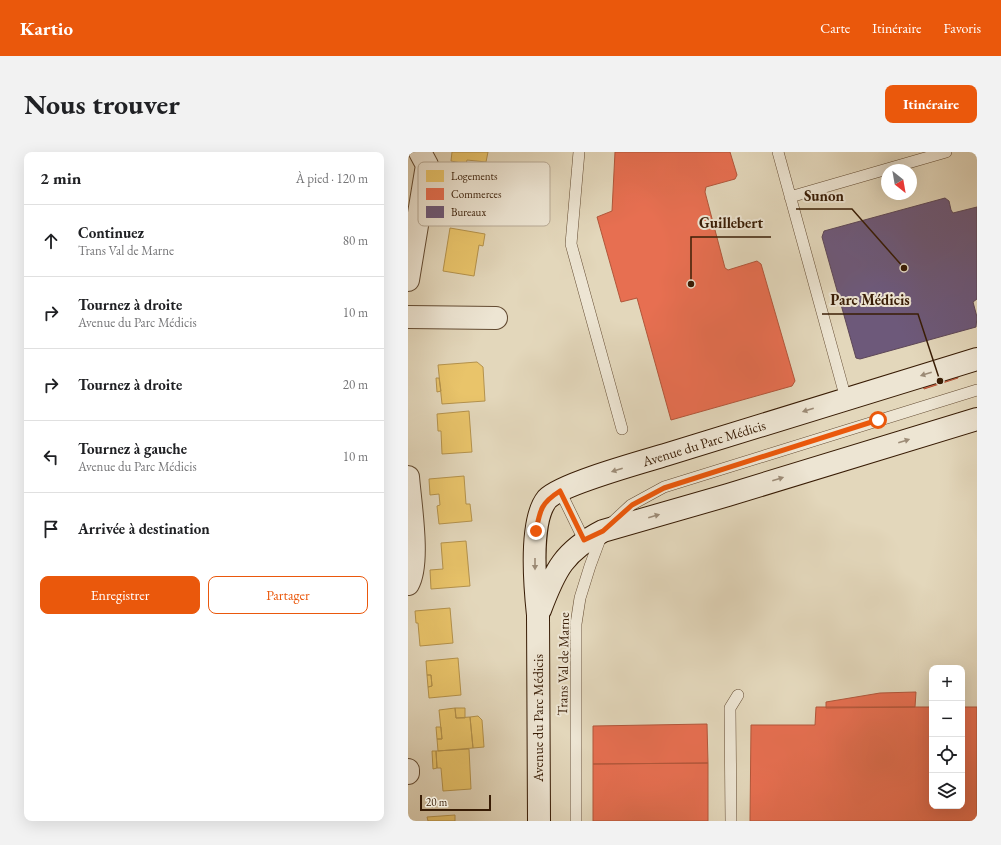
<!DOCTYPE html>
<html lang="fr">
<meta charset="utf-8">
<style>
body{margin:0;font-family:"EB Garamond",serif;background:#f2f2f2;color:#202124}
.controls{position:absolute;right:12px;bottom:12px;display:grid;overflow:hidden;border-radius:8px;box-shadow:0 4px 16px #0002}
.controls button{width:36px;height:36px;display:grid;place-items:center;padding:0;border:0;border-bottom:1px solid #e0e0e0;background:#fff;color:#202124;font:20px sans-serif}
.compass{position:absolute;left:473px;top:12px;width:36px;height:36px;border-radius:50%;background:#fff;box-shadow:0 4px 16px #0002;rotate:149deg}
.scale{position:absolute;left:12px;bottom:10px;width:71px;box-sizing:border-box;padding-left:4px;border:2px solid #381c05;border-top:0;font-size:11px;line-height:14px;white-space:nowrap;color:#381c05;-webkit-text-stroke:3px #ede5d3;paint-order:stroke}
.stop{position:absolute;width:12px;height:12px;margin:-9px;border:3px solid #ea580c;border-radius:50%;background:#fff}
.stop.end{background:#ea580c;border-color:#fff;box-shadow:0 1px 4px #0008}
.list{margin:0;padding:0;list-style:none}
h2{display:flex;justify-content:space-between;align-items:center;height:52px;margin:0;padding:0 16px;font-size:17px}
h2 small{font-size:13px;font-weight:400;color:#757577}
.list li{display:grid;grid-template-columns:26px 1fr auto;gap:12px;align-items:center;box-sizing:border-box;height:72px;padding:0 16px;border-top:1px solid #e0e0e0}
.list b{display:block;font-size:15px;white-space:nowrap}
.list p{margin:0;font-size:13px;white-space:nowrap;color:#757577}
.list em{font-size:13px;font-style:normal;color:#757577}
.actions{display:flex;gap:8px;padding:12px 16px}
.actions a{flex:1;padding:9px 0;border:1px solid #ea580c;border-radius:8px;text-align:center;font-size:14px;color:#ea580c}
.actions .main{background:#ea580c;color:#fff}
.icon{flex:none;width:22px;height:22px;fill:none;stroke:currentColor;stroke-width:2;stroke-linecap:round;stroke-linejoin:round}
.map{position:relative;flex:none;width:569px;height:669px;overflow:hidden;border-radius:8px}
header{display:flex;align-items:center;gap:24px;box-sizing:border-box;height:56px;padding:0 20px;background:#ea580c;color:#fff}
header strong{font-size:19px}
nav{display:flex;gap:22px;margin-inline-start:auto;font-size:14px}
.intro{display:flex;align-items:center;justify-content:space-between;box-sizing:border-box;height:96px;padding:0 24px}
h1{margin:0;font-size:28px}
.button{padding:10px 18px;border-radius:8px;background:#ea580c;color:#fff;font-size:14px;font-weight:700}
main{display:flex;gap:24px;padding:0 24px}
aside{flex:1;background:#fff;border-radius:8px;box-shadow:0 4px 16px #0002}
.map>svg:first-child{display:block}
.homes{fill:#e9c46a;stroke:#b4924c}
.shops{fill:#e76f51;stroke:#b2563a}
.offices{fill:#6d597a;stroke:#5d4757}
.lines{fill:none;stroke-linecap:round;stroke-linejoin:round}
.lane-casing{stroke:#634b32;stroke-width:12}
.street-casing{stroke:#634b32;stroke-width:24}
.secondary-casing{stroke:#381c05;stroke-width:24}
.lane{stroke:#ede5d3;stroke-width:11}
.street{stroke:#ede5d3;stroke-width:22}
.secondary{stroke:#ede5d3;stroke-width:22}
.oneway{fill:#9c8b76}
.route{stroke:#ea580c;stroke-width:5}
.labels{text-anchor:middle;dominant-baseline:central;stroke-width:4;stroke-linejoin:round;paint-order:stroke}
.street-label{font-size:14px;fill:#381c05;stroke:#ede5d3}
.key{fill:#ede5d3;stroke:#b7a995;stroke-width:1}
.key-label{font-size:11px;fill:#381c05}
.leader{fill:none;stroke:#381c05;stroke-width:1.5}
.callout-dot{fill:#381c05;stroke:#ede5d3;stroke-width:1.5}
.callout-label{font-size:15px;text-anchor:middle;font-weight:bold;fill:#381c05;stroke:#ede5d3;stroke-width:4;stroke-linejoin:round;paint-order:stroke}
</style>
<header>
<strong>Kartio</strong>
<nav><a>Carte</a><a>Itinéraire</a><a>Favoris</a></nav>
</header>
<div class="intro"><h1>Nous trouver</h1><a class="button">Itinéraire</a></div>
<main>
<aside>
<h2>2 min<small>À pied · 120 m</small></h2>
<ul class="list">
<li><svg class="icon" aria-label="ahead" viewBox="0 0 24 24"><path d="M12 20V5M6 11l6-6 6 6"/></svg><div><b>Continuez</b><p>Trans Val de Marne</p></div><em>80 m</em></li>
<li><svg class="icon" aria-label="right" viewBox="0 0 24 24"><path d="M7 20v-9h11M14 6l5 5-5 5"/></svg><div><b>Tournez à droite</b><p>Avenue du Parc Médicis</p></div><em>10 m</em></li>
<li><svg class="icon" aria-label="right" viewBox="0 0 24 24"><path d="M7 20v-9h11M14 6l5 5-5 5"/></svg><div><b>Tournez à droite</b></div><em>20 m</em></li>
<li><svg class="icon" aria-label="left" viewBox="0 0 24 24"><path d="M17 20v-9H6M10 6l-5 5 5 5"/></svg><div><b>Tournez à gauche</b><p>Avenue du Parc Médicis</p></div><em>10 m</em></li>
<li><svg class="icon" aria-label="arrive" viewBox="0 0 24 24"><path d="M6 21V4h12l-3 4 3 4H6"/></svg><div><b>Arrivée à destination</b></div></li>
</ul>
<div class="actions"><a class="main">Enregistrer</a><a>Partager</a></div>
</aside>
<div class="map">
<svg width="569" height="669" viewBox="0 0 569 669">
<rect width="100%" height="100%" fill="#e3d7bb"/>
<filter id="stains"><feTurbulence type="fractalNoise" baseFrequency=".005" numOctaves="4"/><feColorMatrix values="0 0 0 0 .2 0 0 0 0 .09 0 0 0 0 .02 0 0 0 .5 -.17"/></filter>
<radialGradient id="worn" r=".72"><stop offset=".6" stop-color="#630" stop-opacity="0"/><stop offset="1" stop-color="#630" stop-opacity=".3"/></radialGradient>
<path class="homes" d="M44,0h36l-2,10 -19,-2 -1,4 -15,-3z
M42,76l35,6 -2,12 -4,-1 -5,31 -31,-5z
M69,210l6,5 2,34 -43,3 -4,-39z
M28,226h3l2,13 -4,1z
M61,259l3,41 -30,2 -1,-23h-3l-1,-17z
M56,324l2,28h4l2,17 -33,3 -2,-18 3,-1 -1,-11 -9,1 -1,-16z
M58,389l4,45 -39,3 -1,-19 13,-1 -2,-26z
M42,456l3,35 -33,3 -2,-23h-2l-1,-12z
M50,506l3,37 -32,3 -1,-11 4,-1 -1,-11h-4l-1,-14z
M19,523h4l1,11 -4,1z
M47,556l1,10 14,-1 3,31 -35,3 -1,-12h5l-3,-29z
M47,556h10v10h-9z
M70,564l4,4 2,27 -11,1 -3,-31z
M28,575h5l1,12h-5z
M61,597l2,40 -28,2 -2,-23h-4l-1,-17z
M24,599h4l1,17 -4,1z
M47,663v6h-27l-1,-4z"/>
<path class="shops" d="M207,0h115l7,23 -2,4 -29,8 -1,5 20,76 3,2 29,-9 4,3 34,117 -3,5 -121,34 -34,-122 -16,4 -24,-85 15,-6z
M549,221l1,5 -34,11 -2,-6z
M508,540l-1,15 -89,1v-6l54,-9z
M408,555h116v99h30v-99h15v114h-227l1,-96h64z
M299,572l1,39 -115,1v-38z
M300,611v58h-115v-57z"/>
<path class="offices" d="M537,46l4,3 2,9 2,3 24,-6v92l-4,3 4,15 -1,10 -116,32 -4,-1 -34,-121 2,-6z"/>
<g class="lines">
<defs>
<path id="lane" d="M171,0l-8,92 51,185
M370,0l68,247
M382,45l156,-45
M152,339l24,49
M168,669v-197l4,-26 10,-32 13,-35 28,-26 33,-18 313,-97
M323,669l-1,-113 8,-13"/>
<path id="street" d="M0,128l19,-115 -7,-13
M0,165l88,1
M0,325c2,25 12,87 0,107
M0,618v3"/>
<path id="secondary" d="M132,458c15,-40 24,-59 63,-79l125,-36 249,-76
M131,669l-1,-206c-3,-28 -9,-94 9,-116 14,-15 95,-37 118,-44 104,-32 208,-64 312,-96"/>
</defs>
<use href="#lane" class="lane-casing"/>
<use href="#street" class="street-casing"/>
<use href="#secondary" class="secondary-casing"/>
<use href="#lane" class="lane"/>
<use href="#street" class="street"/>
<use href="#secondary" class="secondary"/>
</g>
<defs><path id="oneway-solid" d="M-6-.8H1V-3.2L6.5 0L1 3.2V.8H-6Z"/></defs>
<g class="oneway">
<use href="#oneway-solid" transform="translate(518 222) rotate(163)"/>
<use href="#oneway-solid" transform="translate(400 258) rotate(163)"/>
<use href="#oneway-solid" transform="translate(496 289) rotate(-17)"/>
<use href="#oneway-solid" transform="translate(209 318) rotate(162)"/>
<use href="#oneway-solid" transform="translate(370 327) rotate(-17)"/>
<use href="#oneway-solid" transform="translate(246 364) rotate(-16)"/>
<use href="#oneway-solid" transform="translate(127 412) rotate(90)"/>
</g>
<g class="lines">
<path class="route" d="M128,379c4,-21 5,-28 24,-40l24,49 19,-9 29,-26 32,-17 214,-68"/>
</g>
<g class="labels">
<g class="street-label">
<text transform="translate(296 291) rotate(-17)">Avenue du Parc Médicis</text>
<text transform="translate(155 512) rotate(-89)">Trans Val de Marne</text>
<text transform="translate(130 566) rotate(-90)">Avenue du Parc Médicis</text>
</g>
</g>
<rect x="10" y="10" width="132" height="64" rx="6" class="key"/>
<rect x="18" y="18" width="18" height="12" fill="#e9c46a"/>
<rect x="18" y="36" width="18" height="12" fill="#e76f51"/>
<rect x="18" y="54" width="18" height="12" fill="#6d597a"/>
<g class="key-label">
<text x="43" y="28">Logements</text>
<text x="43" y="46">Commerces</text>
<text x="43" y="64">Bureaux</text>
</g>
<path class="leader" d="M496 116L444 57H388M283 132L283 85H363M532 229L510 162H414"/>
<g class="callout-dot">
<circle cx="496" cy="116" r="4"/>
<circle cx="283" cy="132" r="4"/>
<circle cx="532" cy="229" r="4"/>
</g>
<g class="callout-label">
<text x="416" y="49">Sunon</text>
<text x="323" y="76">Guillebert</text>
<text x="462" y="153">Parc Médicis</text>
</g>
<rect width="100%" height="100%" filter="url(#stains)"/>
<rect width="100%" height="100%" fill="url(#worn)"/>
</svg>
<div class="controls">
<button>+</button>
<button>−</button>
<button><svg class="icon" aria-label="locate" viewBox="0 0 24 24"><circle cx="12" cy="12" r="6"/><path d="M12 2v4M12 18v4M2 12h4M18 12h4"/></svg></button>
<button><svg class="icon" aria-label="layers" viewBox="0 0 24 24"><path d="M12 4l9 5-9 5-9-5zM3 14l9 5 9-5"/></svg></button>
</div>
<svg class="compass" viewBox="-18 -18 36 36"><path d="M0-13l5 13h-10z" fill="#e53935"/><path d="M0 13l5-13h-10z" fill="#757577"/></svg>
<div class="scale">20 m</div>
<div class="stop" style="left:470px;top:268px"></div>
<div class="stop end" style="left:128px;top:379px"></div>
</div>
</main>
